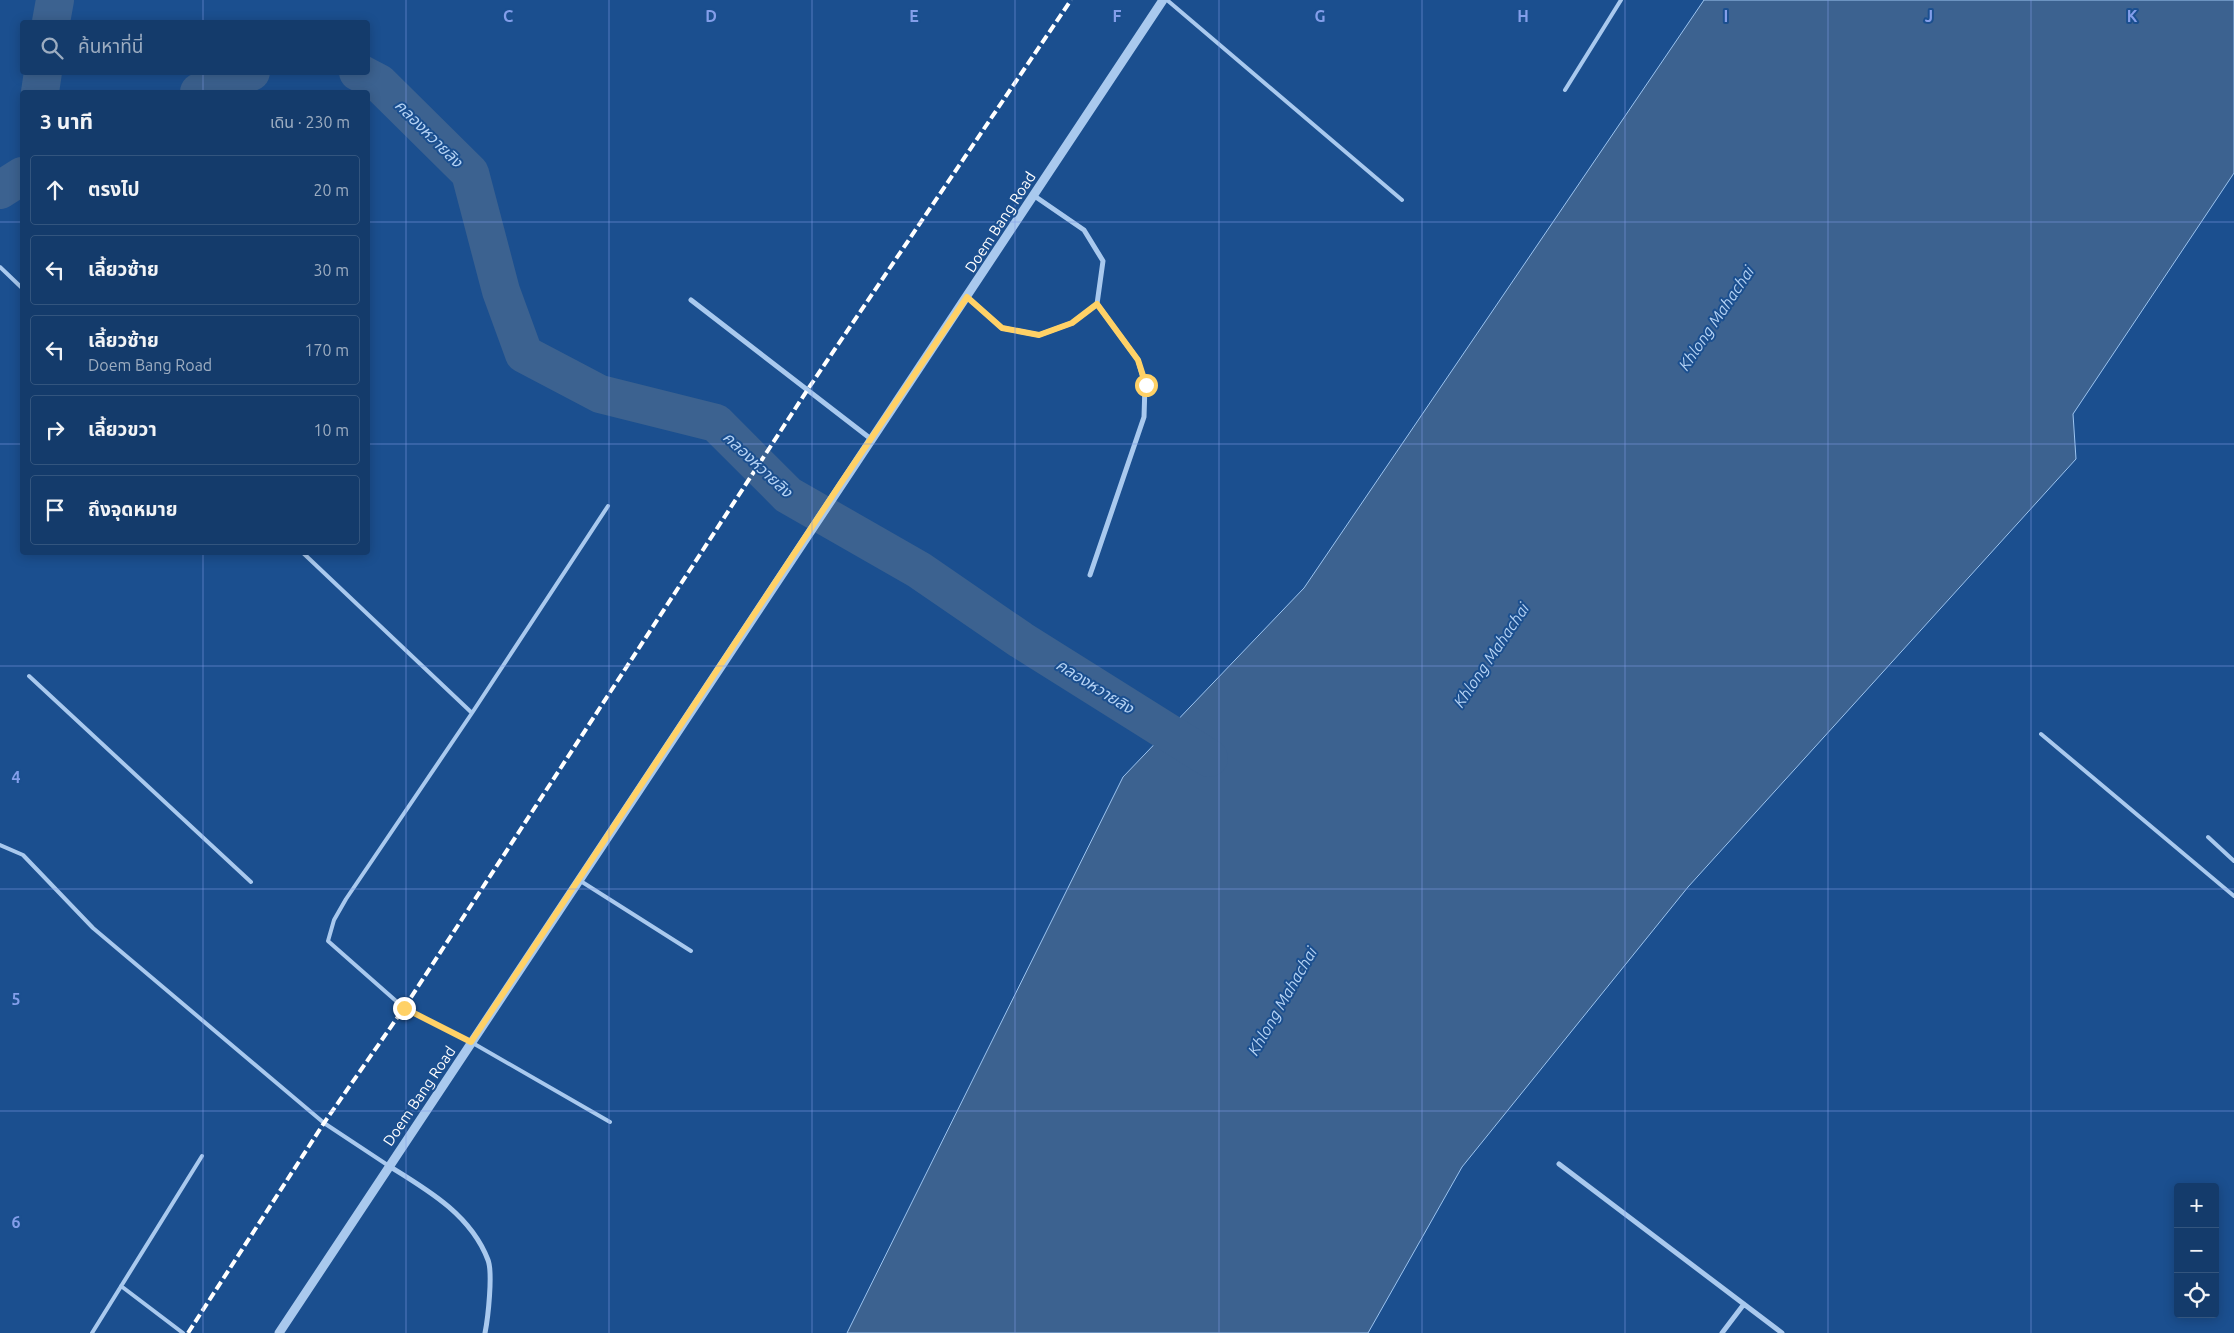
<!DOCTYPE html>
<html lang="th">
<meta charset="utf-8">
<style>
body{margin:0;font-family:Ubuntu,"Noto Sans Thai",sans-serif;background:#214673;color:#f1f3f6}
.controls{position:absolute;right:15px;bottom:15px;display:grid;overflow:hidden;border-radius:5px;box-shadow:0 2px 12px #0003}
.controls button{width:45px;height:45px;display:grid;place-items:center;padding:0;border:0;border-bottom:1px solid #33557e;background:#143b6b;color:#f1f3f6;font:25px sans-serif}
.stop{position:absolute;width:15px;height:15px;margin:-11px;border:4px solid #ffd166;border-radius:50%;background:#fff}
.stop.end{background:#ffd166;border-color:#fff;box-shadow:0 1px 5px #0008}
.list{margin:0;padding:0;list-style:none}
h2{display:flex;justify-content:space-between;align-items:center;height:65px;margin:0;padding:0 20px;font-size:21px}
h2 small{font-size:16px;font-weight:400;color:#9dadc1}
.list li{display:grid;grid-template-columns:32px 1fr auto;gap:15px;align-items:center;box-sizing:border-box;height:70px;margin:0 10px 10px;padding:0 10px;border:1px solid #33557e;border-radius:5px}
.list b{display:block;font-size:19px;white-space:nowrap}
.list p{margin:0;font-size:16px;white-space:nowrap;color:#9dadc1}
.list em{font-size:16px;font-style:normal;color:#9dadc1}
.icon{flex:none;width:28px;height:28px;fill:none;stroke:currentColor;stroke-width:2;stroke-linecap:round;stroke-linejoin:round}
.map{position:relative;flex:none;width:2234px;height:1333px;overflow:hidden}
.search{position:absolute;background:#143b6b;box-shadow:0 2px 12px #0003;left:20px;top:20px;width:350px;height:55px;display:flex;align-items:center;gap:12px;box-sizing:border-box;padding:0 18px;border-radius:5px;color:#9dadc1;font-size:19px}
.panel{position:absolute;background:#143b6b;box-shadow:0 2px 12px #0003;left:20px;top:90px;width:350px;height:465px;border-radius:5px}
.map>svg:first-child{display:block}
.water{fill:#3c6290;stroke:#9cc4f0}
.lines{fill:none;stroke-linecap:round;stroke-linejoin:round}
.canal{stroke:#3c6290;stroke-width:38}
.service{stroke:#a9c9ee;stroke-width:4}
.minor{stroke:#a9c9ee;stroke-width:5}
.tertiary{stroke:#a9c9ee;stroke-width:9}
.rail{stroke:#fff;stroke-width:4;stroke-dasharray:9 4;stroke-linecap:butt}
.route{stroke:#ffd166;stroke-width:6}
.grid{fill:none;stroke:#839eea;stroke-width:1;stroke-opacity:0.55}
.labels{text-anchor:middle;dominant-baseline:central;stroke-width:4;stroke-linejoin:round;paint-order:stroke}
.street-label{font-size:15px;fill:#fff;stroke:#1b4f8f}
.water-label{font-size:16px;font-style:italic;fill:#b5d3f5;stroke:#1b4f8f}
.grid-label{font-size:16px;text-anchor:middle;font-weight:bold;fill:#839eea;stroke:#1b4f8f;stroke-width:4;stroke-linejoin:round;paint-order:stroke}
</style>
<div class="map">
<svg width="2234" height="1333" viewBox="0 0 2234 1333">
<rect width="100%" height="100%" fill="#1b4f8f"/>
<path class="water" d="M1704,0h530v173l-161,241 3,45 -388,428 -226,280 -94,166h-521l276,-556 181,-189z"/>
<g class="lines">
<path class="canal" d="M51,22l4,-22
M358,72l21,11 91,90 31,118 23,63 76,40 116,29 72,72 131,75 102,70 188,118
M40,92l3,-20
M199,92l52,-20
M0,190l22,-14"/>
<path class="service" d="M1167,0l235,200
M1565,90l56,-90
M0,267l22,21
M302,552l170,161 -126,186 -12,21 -6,21 76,67 67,34 139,80
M29,676l222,206
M472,713l136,-207
M2041,734l193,162
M2208,837l26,24
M0,845l23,10 70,73 231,195 65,43
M579,880l112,71
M121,1286l62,47
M92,1333l110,-177"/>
<path class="minor" d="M967,297l35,31 37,7 33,-12 25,-19 6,-43 -19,-31 -51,-35
M691,300l180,139
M1090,575l54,-158 1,-32 -7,-25 -41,-56
M1559,1164l223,169
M389,1166c39,24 82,49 99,94 5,13 0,58 -3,73
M1722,1333l22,-29"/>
<path class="tertiary" d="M279,1333c294,-445 588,-890 884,-1333"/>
<path class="rail" d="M188,1333l136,-210 80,-115 404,-619 263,-389"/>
</g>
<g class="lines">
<path class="route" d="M404,1008l67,34 370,-559 126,-186 35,31 37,7 33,-12 25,-19 41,56 8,25"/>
</g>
<path class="grid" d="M203,0v22M406,0v1333M609,0v1333M812,0v1333M1015,0v1333M1219,0v1333M1422,0v1333M1625,0v1333M1828,0v1333M2031,0v1333M203,72v20M0,222h22M368,222h1866M0,444h22M368,444h1866M203,552v781M0,666h2234M0,889h2234M0,1111h2234"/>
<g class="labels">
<g class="street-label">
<text transform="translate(1000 222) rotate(-57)">Doem Bang Road</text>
<text transform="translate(419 1096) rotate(-56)">Doem Bang Road</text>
</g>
<g class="water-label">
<text transform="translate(429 133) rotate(45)">คลองหวายลิง</text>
<text transform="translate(1716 318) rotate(-56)">Khlong Mahachai</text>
<text transform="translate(758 464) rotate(43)">คลองหวายลิง</text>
<text transform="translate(1491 655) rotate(-56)">Khlong Mahachai</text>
<text transform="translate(1095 686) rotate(32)">คลองหวายลิง</text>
<text transform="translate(1282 1001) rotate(-60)">Khlong Mahachai</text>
</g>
</g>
<g class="grid-label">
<text x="508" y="22">C</text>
<text x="711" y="22">D</text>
<text x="914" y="22">E</text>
<text x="1117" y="22">F</text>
<text x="1320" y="22">G</text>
<text x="1523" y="22">H</text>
<text x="1726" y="22">I</text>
<text x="1929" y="22">J</text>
<text x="2132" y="22">K</text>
<text x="16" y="783">4</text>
<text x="16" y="1005">5</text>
<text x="16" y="1228">6</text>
</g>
</svg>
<div class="controls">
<button>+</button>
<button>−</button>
<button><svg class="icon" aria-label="locate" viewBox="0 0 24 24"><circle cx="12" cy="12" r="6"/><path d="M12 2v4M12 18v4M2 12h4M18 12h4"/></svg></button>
</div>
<div class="stop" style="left:1146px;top:385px"></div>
<div class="stop end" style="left:404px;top:1008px"></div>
<div class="search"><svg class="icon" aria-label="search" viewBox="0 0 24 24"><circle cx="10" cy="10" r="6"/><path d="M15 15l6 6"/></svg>ค้นหาที่นี่</div>
<section class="panel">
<h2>3 นาที<small>เดิน · 230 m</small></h2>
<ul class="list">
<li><svg class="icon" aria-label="ahead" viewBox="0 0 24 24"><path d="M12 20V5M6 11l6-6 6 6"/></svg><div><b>ตรงไป</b></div><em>20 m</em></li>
<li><svg class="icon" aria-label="left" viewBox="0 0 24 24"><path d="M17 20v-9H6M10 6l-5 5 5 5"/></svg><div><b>เลี้ยวซ้าย</b></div><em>30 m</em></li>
<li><svg class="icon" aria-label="left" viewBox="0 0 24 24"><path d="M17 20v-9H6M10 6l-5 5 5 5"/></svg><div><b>เลี้ยวซ้าย</b><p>Doem Bang Road</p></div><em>170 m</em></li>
<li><svg class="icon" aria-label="right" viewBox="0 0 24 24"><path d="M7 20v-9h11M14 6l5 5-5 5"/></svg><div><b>เลี้ยวขวา</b></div><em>10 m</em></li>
<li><svg class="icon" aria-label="arrive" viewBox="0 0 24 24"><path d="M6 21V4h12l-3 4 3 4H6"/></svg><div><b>ถึงจุดหมาย</b></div></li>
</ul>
</section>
</div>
